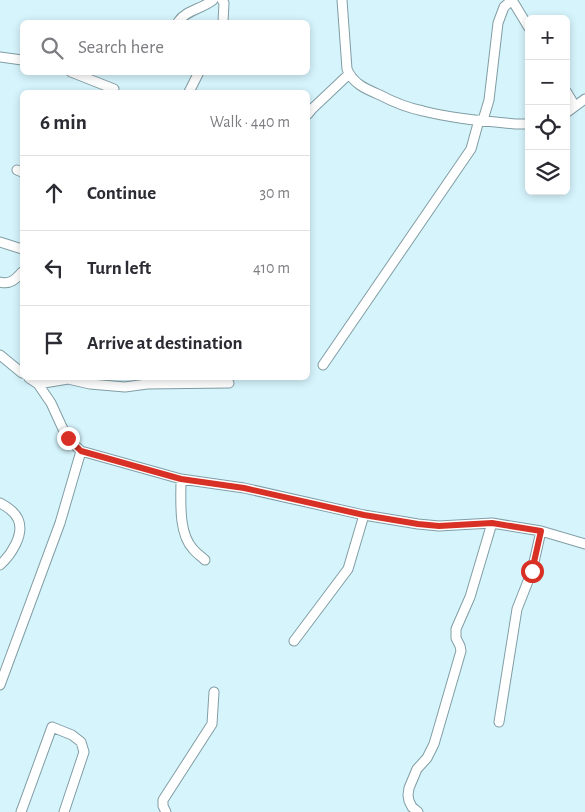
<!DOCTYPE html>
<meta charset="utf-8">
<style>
body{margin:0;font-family:"Alegreya Sans",sans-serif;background:#f2f2f3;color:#2b2b33}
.controls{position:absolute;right:15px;top:15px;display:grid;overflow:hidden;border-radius:8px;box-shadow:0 2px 8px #0003}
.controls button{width:45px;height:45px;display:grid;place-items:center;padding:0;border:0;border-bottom:1px solid #e1e1e2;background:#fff;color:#2b2b33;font:25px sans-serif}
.stop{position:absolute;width:15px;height:15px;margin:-11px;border:4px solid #d93025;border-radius:50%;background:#fff}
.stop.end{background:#d93025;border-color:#fff;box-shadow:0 1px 5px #0008}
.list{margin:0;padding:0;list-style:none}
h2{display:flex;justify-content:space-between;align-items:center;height:65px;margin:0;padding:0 20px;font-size:21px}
h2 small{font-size:16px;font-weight:400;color:#7c7c81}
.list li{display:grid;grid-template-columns:32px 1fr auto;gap:15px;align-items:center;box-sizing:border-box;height:75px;padding:0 20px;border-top:1px solid #e1e1e2}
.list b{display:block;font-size:19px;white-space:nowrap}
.list em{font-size:16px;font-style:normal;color:#7c7c81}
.icon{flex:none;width:28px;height:28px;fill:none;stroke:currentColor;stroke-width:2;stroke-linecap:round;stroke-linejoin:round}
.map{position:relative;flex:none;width:585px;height:812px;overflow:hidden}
.search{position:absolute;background:#fff;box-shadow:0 2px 8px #0003;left:20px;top:20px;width:290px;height:55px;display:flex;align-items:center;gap:12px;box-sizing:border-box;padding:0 18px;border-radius:8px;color:#7c7c81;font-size:19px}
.panel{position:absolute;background:#fff;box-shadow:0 2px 8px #0003;left:20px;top:90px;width:290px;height:290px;border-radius:8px}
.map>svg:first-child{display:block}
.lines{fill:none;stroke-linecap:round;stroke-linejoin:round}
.minor-casing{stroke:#819da4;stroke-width:11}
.minor{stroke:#fff;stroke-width:9}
.route{stroke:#d93025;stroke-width:6}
</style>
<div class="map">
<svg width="585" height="812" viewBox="0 0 585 812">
<rect width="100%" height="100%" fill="#d6f4fc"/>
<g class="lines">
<defs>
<path id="minor" d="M222,0l2,3 -1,19
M342,0l5,69c6,15 19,20 33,26 13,7 29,13 43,16 31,8 62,10 93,13h13
M512,0l17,28
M178,22c8,-12 24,-13 35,-22
M0,57l22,3
M71,72l43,17
M566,91l9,15
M189,92l10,-20
M566,113l19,-14
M308,114l4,-5 37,-35
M483,120l6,-20 9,-77 6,-16 8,-7
M17,170l5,2
M0,242l22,7
M0,282c10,3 16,-3 22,-10
M0,355l22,18
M323,365l148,-216 8,-29
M29,378l9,6 13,19 11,24 6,12 13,12 100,28 63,9 120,27 54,9 21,2 53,-3 49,8 44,13
M38,384l30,-5 22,5 35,3 22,-3 82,-1
M181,479c0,21 -3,54 12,70 3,4 8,7 12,11
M0,503c7,4 14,8 18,16 7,15 -7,36 -18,46
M294,641l54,-72 16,-54
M0,685l60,-162 21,-72
M499,722l18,-113 15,-38 9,-40
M21,812l31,-85 20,8 9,7 3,10 -20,60
M166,812l-3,-6v-6l49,-76 2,-32
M418,812l-6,-5 -3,-6 -1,-6 1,-7 8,-19 10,-11 7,-14 27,-93 -1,-5 -4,-8v-9l14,-32 22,-74"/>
</defs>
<use href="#minor" class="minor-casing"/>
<use href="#minor" class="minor"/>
</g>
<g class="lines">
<path class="route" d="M68,438l13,13 100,28 63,9 120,27 54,9 21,2 53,-3 49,8 -9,40"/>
</g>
</svg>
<div class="controls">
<button>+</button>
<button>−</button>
<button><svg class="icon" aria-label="locate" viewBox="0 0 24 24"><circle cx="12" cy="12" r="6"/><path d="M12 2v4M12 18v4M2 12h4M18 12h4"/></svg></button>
<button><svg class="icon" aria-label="layers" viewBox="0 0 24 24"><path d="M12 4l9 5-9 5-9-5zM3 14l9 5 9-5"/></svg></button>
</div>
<div class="stop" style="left:532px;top:571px"></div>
<div class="stop end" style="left:68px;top:438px"></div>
<div class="search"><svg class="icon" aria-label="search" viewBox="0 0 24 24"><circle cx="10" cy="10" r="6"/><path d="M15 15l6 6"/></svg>Search here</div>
<section class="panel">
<h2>6 min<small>Walk · 440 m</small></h2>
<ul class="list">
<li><svg class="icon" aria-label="ahead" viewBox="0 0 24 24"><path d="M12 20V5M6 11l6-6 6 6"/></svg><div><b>Continue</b></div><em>30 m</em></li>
<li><svg class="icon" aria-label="left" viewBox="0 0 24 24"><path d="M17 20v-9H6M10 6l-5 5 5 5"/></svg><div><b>Turn left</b></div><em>410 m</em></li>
<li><svg class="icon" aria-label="arrive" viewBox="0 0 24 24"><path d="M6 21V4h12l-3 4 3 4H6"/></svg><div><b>Arrive at destination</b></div></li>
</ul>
</section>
</div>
